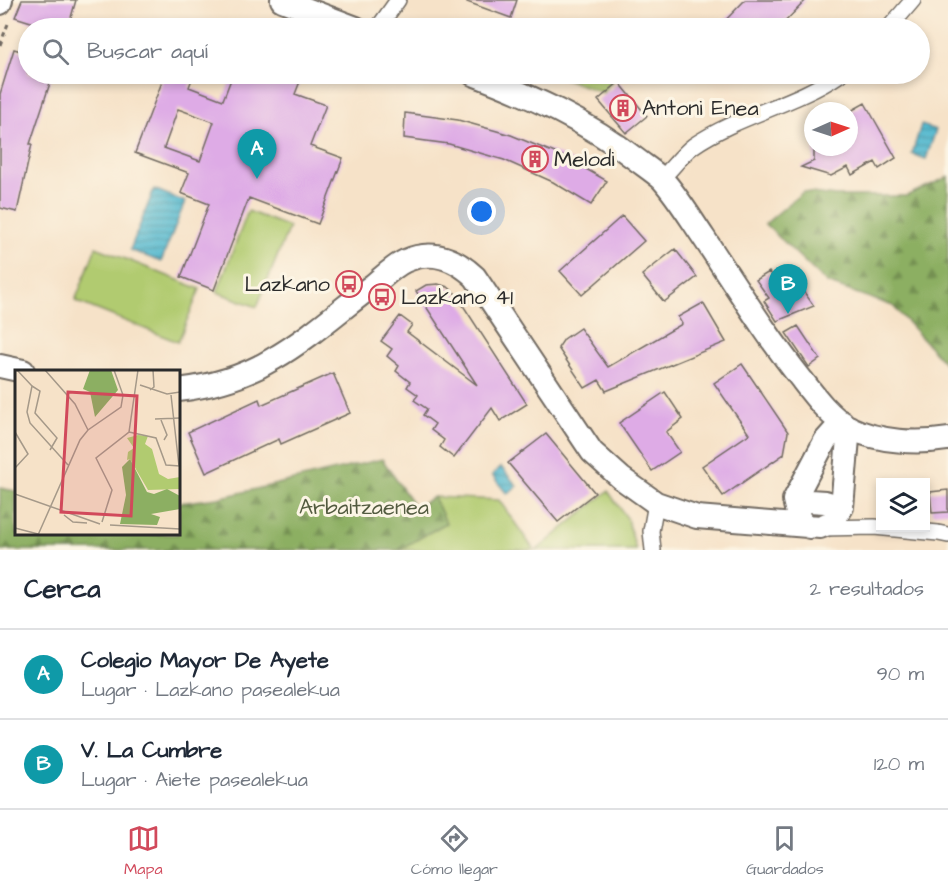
<!DOCTYPE html>
<html lang="es">
<meta charset="utf-8">
<style>
body{margin:0;font-family:"Architects Daughter",sans-serif;background:#f6f6f7;color:#1f2937}
.controls{position:absolute;right:18px;bottom:18px;display:grid;overflow:hidden;border-radius:0px;box-shadow:0 3px 9px #0003}
.controls button{width:54px;height:54px;display:grid;place-items:center;padding:0;border:0;border-bottom:2px solid #e0e1e3;background:#fff;color:#1f2937;font:30px sans-serif}
.compass{position:absolute;left:804px;top:102px;width:54px;height:54px;border-radius:50%;background:#fff;box-shadow:0 3px 9px #0003;rotate:87deg}
.you{position:absolute;left:482px;top:212px;width:21px;height:21px;margin:-15px;border:4px solid #fff;border-radius:50%;background:#1a73e8;box-shadow:0 0 0 9px #1a73e833}
.badge{display:grid;place-items:center;width:39px;height:39px;border-radius:50%;background:#d1495b;color:#fff;font-size:20px;font-weight:700}
.pin{position:absolute;translate:-50% -50px;filter:drop-shadow(0 2px 3px #0008)}
.pin::after{content:'';position:absolute;top:32px;width:21px;height:18px;background:inherit;clip-path:polygon(0 0,100% 0,50% 100%)}
.list{margin:0;padding:0;list-style:none}
h2{display:flex;justify-content:space-between;align-items:center;height:78px;margin:0;padding:0 24px;font-size:26px}
h2 small{font-size:20px;font-weight:400;color:#747a83}
.list li{display:grid;grid-template-columns:39px 1fr auto;gap:18px;align-items:center;box-sizing:border-box;height:90px;padding:0 24px;border-top:2px solid #e0e1e3}
.list b{display:block;font-size:22px;white-space:nowrap}
.list p{margin:0;font-size:20px;white-space:nowrap;color:#747a83}
.list em{font-size:20px;font-style:normal;color:#747a83}
.icon{flex:none;width:33px;height:33px;fill:none;stroke:currentColor;stroke-width:2;stroke-linecap:round;stroke-linejoin:round}
.map{position:relative;flex:none;width:948px;height:550px;overflow:hidden}
.search{position:absolute;background:#fff;box-shadow:0 3px 9px #0003;left:18px;right:18px;top:18px;height:66px;display:flex;align-items:center;gap:15px;box-sizing:border-box;padding:0 21px;border-radius:33px;color:#747a83;font-size:22px}
.sheet{height:258px;background:#fff}
nav{display:flex;justify-content:space-around;align-items:center;box-sizing:border-box;height:84px;border-top:2px solid #e0e1e3;background:#fff;font-size:16px;color:#747a83}
nav a{display:grid;justify-items:center;gap:3px}
nav .on{color:#d1495b}
.map>svg:first-child{display:block}
.green{fill:#b1cb70;stroke:#6e7b4e;stroke-width:1.5}
.forest{fill:url(#forest-firs);stroke:#5c6d46;stroke-width:1.5}
.water{fill:url(#water-rules);stroke:#3e727d;stroke-width:1.5}
.building{fill:#deabe6;fill-rule:evenodd}
.lines{fill:none;stroke-linecap:round;stroke-linejoin:round}
.street-casing{stroke:#726b62;stroke-width:18}
.secondary-casing{stroke:#726b62;stroke-width:26}
.path{stroke:#726b62;stroke-width:3;stroke-dasharray:4.5 4.5;stroke-linecap:butt}
.street{stroke:#fff;stroke-width:15}
.secondary{stroke:#fff;stroke-width:22}
.labels{text-anchor:middle;dominant-baseline:central;stroke-width:6;stroke-linejoin:round;paint-order:stroke}
.poi-label{font-size:22px;fill:#2b2b2b;stroke:#fcf5e5;text-anchor:start}
.park-label{font-size:22px;fill:#535b40;stroke:#fcf5e5}
.inset-road{fill:none;stroke:#a59989;stroke-width:1.5}
.view{fill:#d1495b;fill-opacity:0.15;stroke:#d1495b;stroke-width:3}
.inset-edge{fill:none;stroke:#2b2b2b;stroke-width:3}
</style>
<div class="map">
<svg width="948" height="550" viewBox="0 0 948 550">
<defs>
<pattern id="forest-firs" width="22" height="20" patternUnits="userSpaceOnUse" patternTransform="scale(1.5)"><rect width="22" height="20" fill="#8caf62"/><path d="M5 1l3.5 6h-7zM16 11l3.5 6h-7z" fill="#738f51"/></pattern>
<pattern id="water-rules" width="6" height="5" patternUnits="userSpaceOnUse" patternTransform="scale(1.5)"><rect width="6" height="5" fill="#51b8cf"/><path d="M0 2.5h6" fill="none" stroke="#4396a8"/></pattern>
</defs>
<rect width="100%" height="100%" fill="#fcf5e5"/>
<filter id="ink" filterUnits="userSpaceOnUse"><feTurbulence type="fractalNoise" baseFrequency=".0167" numOctaves="2"/><feDisplacementMap in="SourceGraphic" scale="12" xChannelSelector="R" yChannelSelector="G"/><feConvolveMatrix kernelMatrix="1 2 1 2 8 2 1 2 1" color-interpolation-filters="sRGB"/></filter>
<filter id="wash" filterUnits="userSpaceOnUse"><feTurbulence type="fractalNoise" baseFrequency=".008" numOctaves="4" result="noise"/><feDisplacementMap in="SourceGraphic" scale="24" xChannelSelector="R" yChannelSelector="G"/><feGaussianBlur stdDeviation="1.35" result="paint"/><feColorMatrix in="noise" values="0 0 0 0 0 0 0 0 0 0 0 0 0 0 0 0 0 1.4 0 .05"/><feComposite in="paint" operator="in"/></filter>
<g filter="url(#wash)">
<rect width="100%" height="100%" fill="#f6e2c8"/>
<path class="green" d="M558,74h58l-13,19 -42,-16z
M248,211l41,16 -32,80 -40,-15z
M96,247l104,42 -22,53 -103,-41z
M608,491l19,27 9,32h-99z
M434,497l65,3 35,50h-135l47,-27z"/>
<path class="forest" d="M948,177v190l-55,-61 -66,-23 -62,-59 38,-32 33,4h70z
M382,459l33,48 19,-10 12,26 -47,27h-399v-62l16,3v43h162l1,-31 39,-5z"/>
<path class="water" d="M921,125l15,5 -10,29 -14,-5z
M154,189l31,13 -24,60 -31,-12z
M501,467l16,19 -10,8 -15,-19z"/>
<g id="blocks">
<path class="building" d="M22,0h54l-8,28h-18l-35,-11z
M467,0h50l-6,18 -44,-16z
M745,0h61l-27,28h-61z
M14,49l14,4v21h25l-23,70h2l-15,68 -17,-4v-114z
M165,74h13l14,5 -3,8 34,13 10,-26h70l-8,20 31,11 -16,41 33,12 -25,66 -69,-26 -35,92 -33,-13 28,-73 -28,-11 8,-20 -54,-20zM178,109l36,13 -14,39 -36,-13z
M619,82l28,34 -21,17 -28,-33z
M865,103l31,55 -17,11 -4,-7 -23,13 -4,-8 -17,9 -30,-9 13,-6v-14h35v-35z
M405,113l53,7 53,15 56,23 40,23 -16,24 -38,-23 -49,-22 -55,-16 -45,-6z
M622,216l22,25 -62,54 -22,-24z
M675,249l22,28 -33,25 -22,-27z
M769,272l11,16 14,-10 20,28 -37,15 -13,-20 5,-3 -13,-18z
M438,284l10,3 7,6 72,111 -27,17 -8,-13 -38,50 -14,-11 4,-7 -13,-10 4,-6 -12,-9 4,-6 -13,-9 4,-5 -11,-8 3,-5 -14,-11 3,-5 -12,-10 5,-7 -11,-8 19,-25 12,9 -5,7 70,53 -61,-94 10,-6z
M703,303l23,39 -120,49 -7,-11 -14,8 -27,-40 6,-9 16,-11 28,39 74,-43 -4,-7z
M798,326l22,33 -11,8 -23,-34z
M742,364l46,68 -4,22 -61,42 -21,-30 47,-32 -35,-51z
M333,373l17,40 -69,31 -2,-5 -73,34 -18,-41 71,-33 2,6z
M665,392l18,27 -17,13 14,20 -28,19 -33,-48z
M546,434l49,59 -37,29 -50,-59z
M948,490v22l-16,1 -2,-21z"/>
</g>
</g>
<g filter="url(#ink)">
<use href="#blocks" fill-opacity="0" stroke="#726b62" stroke-width="1.5"/>
<g class="lines">
<defs>
<path id="street" d="M378,28l20,-28
M889,28l24,-28
M661,179c11,-10 21,-25 32,-33 45,-31 102,-41 147,-72
M823,528l51,-1 64,6 10,2
M653,550l-2,-19 5,-28"/>
<path id="secondary" d="M282,0l74,28
M0,3l1,-3
M473,74c58,22 114,47 164,86 8,6 17,12 25,19 16,18 29,40 42,59 32,48 62,97 98,142 13,17 29,38 48,48 29,14 67,16 98,11
M0,366l23,5
M178,390c34,-4 66,-13 95,-31 35,-20 67,-49 99,-73 10,-8 22,-20 33,-25 27,-12 50,-3 70,16l117,175 29,26 35,25 41,14 123,10c12,-4 16,-9 22,-20l7,-80
M794,500l31,2 17,5
M809,527l-6,-5 -6,-9 -3,-13 31,-59 17,-19"/>
</defs>
<use href="#street" class="street-casing"/>
<use href="#secondary" class="secondary-casing"/>
<path class="path" d="M0,45l9,-24"/>
<use href="#street" class="street"/>
<use href="#secondary" class="secondary"/>
</g>
</g>
<defs>
<symbol id="building-ring" viewBox="-11 -11 22 22"><circle r="9.5" fill="#fcf5e5" stroke="#d1495b" stroke-width="1.5"/><path d="M-4-6H4V6H1V3H-1V6H-4ZM-2.5-4.3h1.7v1.8h-1.7ZM.8-4.3h1.7v1.8H.8ZM-2.5-1h1.7V.8h-1.7ZM.8-1h1.7V.8H.8Z" fill="#d1495b"/></symbol>
<symbol id="bus-ring" viewBox="-11 -11 22 22"><circle r="9.5" fill="#fcf5e5" stroke="#d1495b" stroke-width="1.5"/><path d="M-5-6H5V4H4V6H2V4H-2V6H-4V4H-5ZM-3.5-4V0h7V-4ZM-3.5 1.2v1.5H-2V1.2ZM2 1.2v1.5H3.5V1.2Z" fill="#d1495b"/></symbol>
</defs>
<g fill-rule="evenodd">
<use href="#building-ring" x="608" y="93" width="30" height="30"/>
<use href="#building-ring" x="520" y="144" width="30" height="30"/>
<use href="#bus-ring" x="334" y="269" width="30" height="30"/>
<use href="#bus-ring" x="367" y="282" width="30" height="30"/>
</g>
<g class="labels">
<g class="poi-label">
<text x="642" y="108">Antoni Enea</text>
<text x="554" y="159">Melodi</text>
<text x="330" y="284" text-anchor="end">Lazkano</text>
<text x="401" y="297">Lazkano 41</text>
</g>
<g class="park-label">
<text x="364" y="507">Arbaitzaenea</text>
</g>
</g>
<g transform="translate(15 370)">
<rect width="165" height="165" fill="#f6e2c8"/>
<path d="M123,65l10,1 -3,8 7,5 7,25 9,5 12,-2v12l-32,1 -18,-31 -3,1 1,-8 6,-4 -7,-10z" fill="#b1cb70"/>
<path d="M75,0h21l7,20 -23,27 -5,-25 -7,-3zM115,89l17,33 7,2 13,-5 13,7v13l-29,5 9,3 -3,8 -37,-1 6,-29 -4,-28z" fill="#8caf62"/>
<path class="inset-road" d="M2,0l15,16 -5,26 3,11 38,42M30,0l30,34 13,26M125,15l27,9 13,-2M17,16l8,5 -5,22 22,25 -7,12M135,20l4,-3 -1,-17M156,25l8,71M140,49l25,-1M146,50l6,15 -3,5M0,62l13,22 -13,14M114,62l27,6 10,27 14,1M0,124l85,30M49,145l9,7 14,1M87,152l10,-32 -16,-32 33,-26 9,-62M95,155l70,4M0,158l23,6M23,165l42,-95 8,-10 33,-23 2,-12 -9,-25"/>
<path class="view" d="M53,22l69,4 -6,120 -70,-4z"/>
<rect width="165" height="165" class="inset-edge"/>
</g>
</svg>
<div class="controls">
<button><svg class="icon" aria-label="layers" viewBox="0 0 24 24"><path d="M12 4l9 5-9 5-9-5zM3 14l9 5 9-5"/></svg></button>
</div>
<svg class="compass" viewBox="-18 -18 36 36"><path d="M0-13l5 13h-10z" fill="#e53935"/><path d="M0 13l5-13h-10z" fill="#747a83"/></svg>
<div class="you"></div>
<div class="pin badge" style="left:257px;top:179px;background:#0f9aa8">A</div>
<div class="pin badge" style="left:788px;top:314px;background:#0f9aa8">B</div>
<div class="search"><svg class="icon" aria-label="search" viewBox="0 0 24 24"><circle cx="10" cy="10" r="6"/><path d="M15 15l6 6"/></svg>Buscar aquí</div>
</div>
<section class="sheet">
<h2>Cerca<small>2 resultados</small></h2>
<ul class="list">
<li><span class="badge" style="background:#0f9aa8">A</span><div><b>Colegio Mayor De Ayete</b><p>Lugar · Lazkano pasealekua</p></div><em>90 m</em></li>
<li><span class="badge" style="background:#0f9aa8">B</span><div><b>V. La Cumbre</b><p>Lugar · Aiete pasealekua</p></div><em>120 m</em></li>
</ul>
</section>
<nav>
<a class="on"><svg class="icon" aria-label="map" viewBox="0 0 24 24"><path d="M3 6l6-2 6 2 6-2v14l-6 2-6-2-6 2zM9 4v14M15 6v14"/></svg>Mapa</a>
<a><svg class="icon" aria-label="directions" viewBox="0 0 24 24"><path d="M12 3l9 9-9 9-9-9zM9 14v-3h6M13 9l2 2-2 2"/></svg>Cómo llegar</a>
<a><svg class="icon" aria-label="saved" viewBox="0 0 24 24"><path d="M7 4h10v16l-5-4-5 4z"/></svg>Guardados</a>
</nav>
